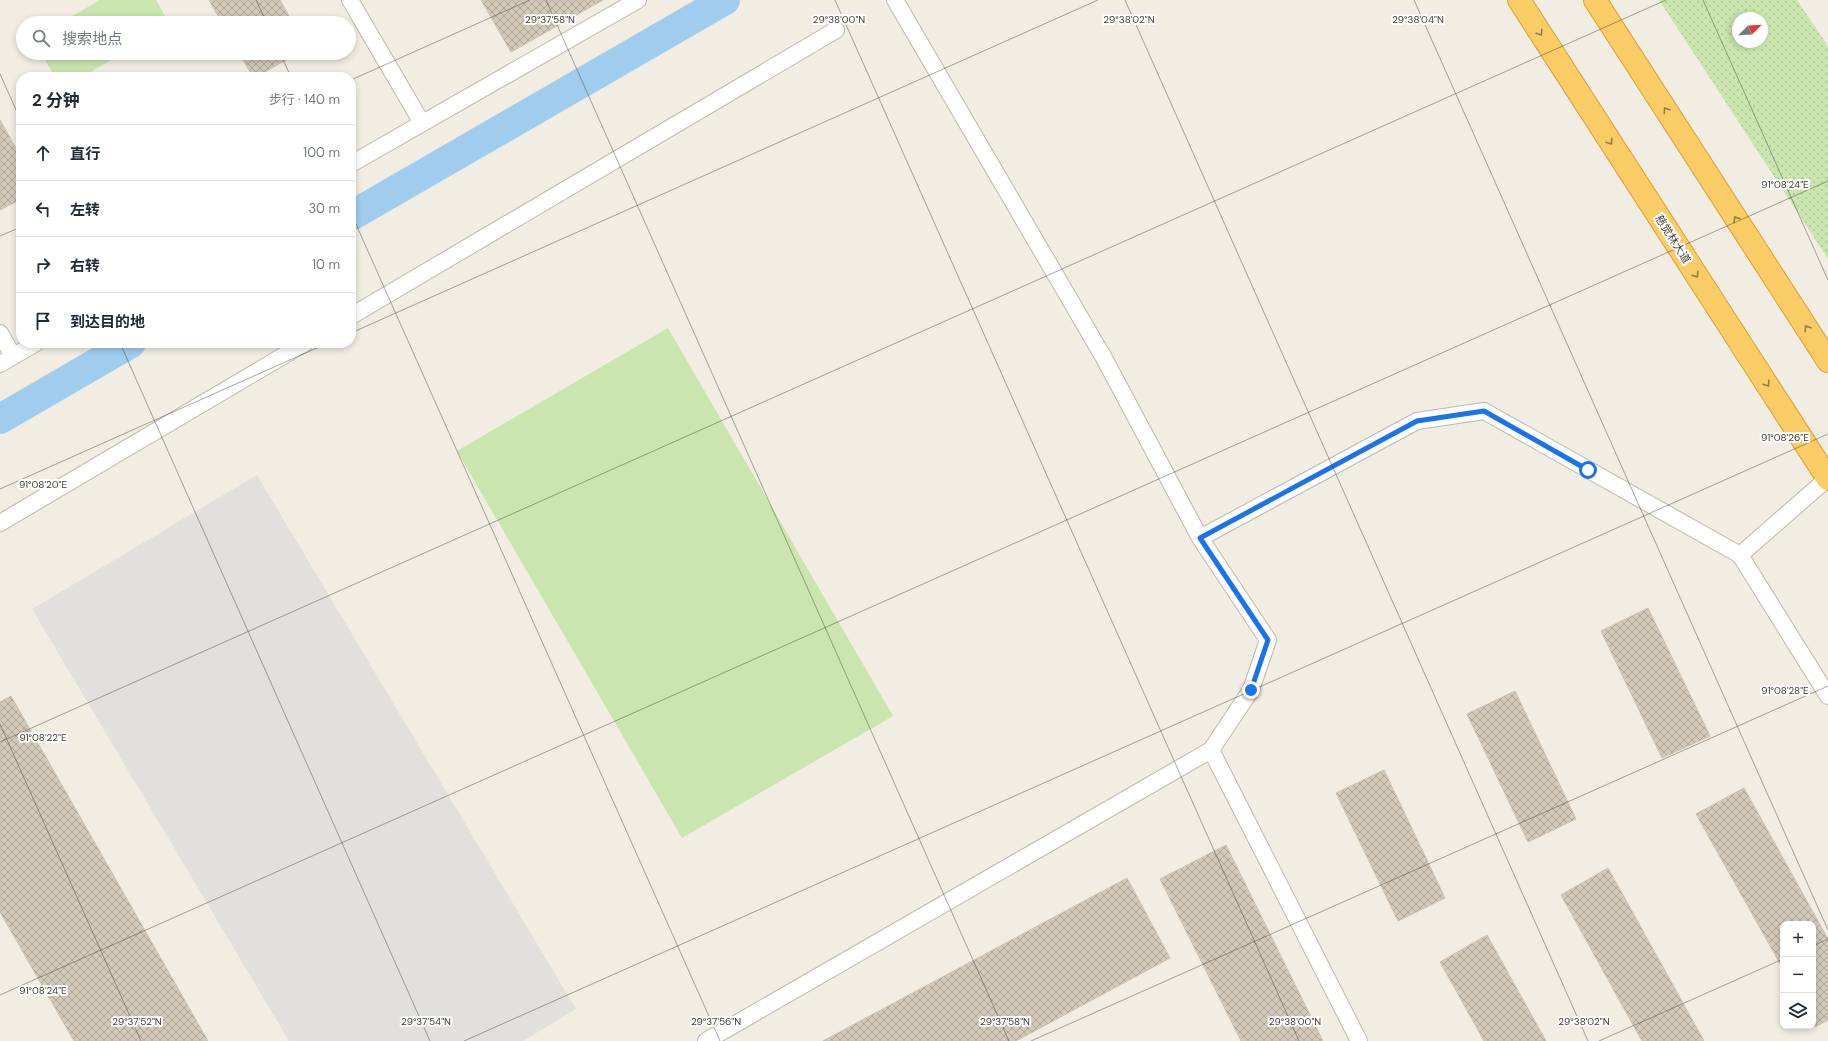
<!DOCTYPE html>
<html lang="zh">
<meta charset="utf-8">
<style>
body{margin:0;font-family:"DM Sans","Noto Sans SC",sans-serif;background:#f6f6f7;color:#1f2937}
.controls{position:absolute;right:12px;bottom:12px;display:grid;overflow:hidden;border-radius:8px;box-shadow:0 2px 6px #0003}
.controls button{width:36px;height:36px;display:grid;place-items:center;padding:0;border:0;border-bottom:1px solid #e0e1e3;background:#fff;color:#1f2937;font:20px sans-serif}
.compass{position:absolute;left:1732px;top:12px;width:36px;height:36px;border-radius:50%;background:#fff;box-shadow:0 2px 6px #0003;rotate:66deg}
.stop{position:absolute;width:12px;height:12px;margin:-9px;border:3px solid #1a73e8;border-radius:50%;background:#fff}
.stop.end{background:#1a73e8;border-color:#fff;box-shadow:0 1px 4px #0008}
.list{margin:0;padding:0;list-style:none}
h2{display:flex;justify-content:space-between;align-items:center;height:52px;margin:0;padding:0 16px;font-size:17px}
h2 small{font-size:13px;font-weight:400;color:#747a83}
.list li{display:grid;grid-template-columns:26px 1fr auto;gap:12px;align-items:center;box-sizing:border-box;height:56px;padding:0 16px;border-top:1px solid #e0e1e3}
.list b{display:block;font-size:15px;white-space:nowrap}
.list em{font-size:13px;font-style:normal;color:#747a83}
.icon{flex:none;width:22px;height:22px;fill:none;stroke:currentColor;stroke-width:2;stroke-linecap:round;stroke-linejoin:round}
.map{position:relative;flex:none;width:1828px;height:1041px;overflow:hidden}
.search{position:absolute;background:#fff;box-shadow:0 2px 6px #0003;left:16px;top:16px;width:340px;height:44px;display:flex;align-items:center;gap:10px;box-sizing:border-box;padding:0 14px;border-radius:22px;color:#747a83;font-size:15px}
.panel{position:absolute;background:#fff;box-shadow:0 2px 6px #0003;left:16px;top:72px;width:340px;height:276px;border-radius:16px}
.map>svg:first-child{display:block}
.park{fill:url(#park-dots);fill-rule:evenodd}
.garden{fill:#cae5ad}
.parking{fill:#e2e0dc}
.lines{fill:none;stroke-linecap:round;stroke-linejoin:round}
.canal{stroke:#a0cced;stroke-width:30}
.building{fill:url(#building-cross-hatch);stroke:#cdc1ad}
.lane-casing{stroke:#bfb8a9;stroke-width:18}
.highway-casing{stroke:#d8a136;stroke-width:24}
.lane{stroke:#fff;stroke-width:16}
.highway{stroke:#facc66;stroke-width:22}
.oneway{stroke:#957d4a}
.route{stroke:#1a73e8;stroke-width:5}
.ticks{fill:none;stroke:#433d34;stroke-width:1;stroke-opacity:0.45}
.labels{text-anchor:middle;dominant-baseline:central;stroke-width:4;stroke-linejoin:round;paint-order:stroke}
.street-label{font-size:11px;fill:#433d34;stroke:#fff}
.ticks-label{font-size:10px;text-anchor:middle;fill:#433d34;stroke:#fff;stroke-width:4;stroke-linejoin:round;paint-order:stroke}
</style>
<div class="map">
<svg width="1828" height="1041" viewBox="0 0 1828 1041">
<defs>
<pattern id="park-dots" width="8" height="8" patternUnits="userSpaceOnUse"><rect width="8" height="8" fill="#cae5ad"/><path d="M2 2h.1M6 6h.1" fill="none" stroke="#afc595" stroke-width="1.8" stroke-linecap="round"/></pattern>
<pattern id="building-cross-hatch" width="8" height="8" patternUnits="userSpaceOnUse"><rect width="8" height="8" fill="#d2c9b9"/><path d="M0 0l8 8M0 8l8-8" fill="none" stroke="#aca497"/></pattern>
</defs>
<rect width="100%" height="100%" fill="#f1ede3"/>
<path class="park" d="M1659,0h138l31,46v213zM1738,18h24v24h-24z"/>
<path class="garden" d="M100,0h56l13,23h-109z
M41,53h82l-41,24h-27z
M668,328l225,388 -211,122 -225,-387z"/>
<path class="parking" d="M257,475l319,534 -53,32h-234l-257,-432z"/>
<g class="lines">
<path class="canal" d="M351,216l374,-216
M0,419l131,-76"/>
</g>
<path class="building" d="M209,0h71l13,23h-71z
M481,0h122l-92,52z
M239,53h59l-42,24h-3z
M0,120l21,37v42l-21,11z
M1648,608l62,128 -48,22 -61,-127z
M1515,691l61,128 -48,23 -61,-128z
M11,696l197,345h-134l-74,-129v-210z
M1384,770l61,128 -47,23 -62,-128z
M1744,788l84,151v81l-13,7 -2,-4v-99h-30v45l-87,-155z
M1226,845l97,196h-82l-81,-162z
M1608,868l96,173h-62l-81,-146z
M1127,878l43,80 -154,83h-193z
M1487,935l59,106h-62l-44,-79z"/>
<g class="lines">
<defs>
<path id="lane" d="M350,0l72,123
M351,164l287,-164
M351,316l485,-286
M0,333l13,23
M0,364l36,-21
M0,523l305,-180
M1200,538l217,-117 67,-10 256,144 88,141
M1740,555l88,-77
M1211,750l148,291
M706,1041l505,-291 40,-60 17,-50 -68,-102 -96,-180 -209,-358"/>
<path id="highway" d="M1519,0l309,479
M1595,0l233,361"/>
</defs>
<use href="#lane" class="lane-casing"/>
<use href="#highway" class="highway-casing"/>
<use href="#lane" class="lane"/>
<use href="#highway" class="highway"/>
</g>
<defs><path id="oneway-chevron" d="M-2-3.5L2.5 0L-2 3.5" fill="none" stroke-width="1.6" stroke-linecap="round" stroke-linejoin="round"/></defs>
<g class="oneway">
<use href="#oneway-chevron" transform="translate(1540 33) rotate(57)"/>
<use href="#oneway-chevron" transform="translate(1666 110) rotate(-123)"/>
<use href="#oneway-chevron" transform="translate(1610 142) rotate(57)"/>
<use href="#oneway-chevron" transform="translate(1736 219) rotate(-123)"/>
<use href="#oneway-chevron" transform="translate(1696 275) rotate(57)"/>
<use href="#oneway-chevron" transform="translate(1807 328) rotate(-123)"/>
<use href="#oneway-chevron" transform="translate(1767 384) rotate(57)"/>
</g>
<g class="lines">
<path class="route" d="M1251,690l17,-50 -68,-102 217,-117 67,-10 104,59"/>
</g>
<path class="ticks" d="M256,0l11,23M546,0l463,1041M835,0l464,1041M1125,0l463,1041M1414,0l414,930M1703,0l125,280M280,53l11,24M0,74l21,47M351,80l179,-80M351,213l369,828M0,236l21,-9M351,333l747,-333M120,343l310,698M0,489l328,-146M0,724l141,317M0,742l1666,-742M1813,946l15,-7M0,995l1828,-814M464,1041l1364,-607M1031,1041l797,-355M1599,1041l184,-82"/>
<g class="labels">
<g class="street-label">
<text transform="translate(1673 239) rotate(57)">慈觉林大道</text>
</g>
</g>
<g class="ticks-label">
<text x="550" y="23">29°37'58"N</text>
<text x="839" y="23">29°38'00"N</text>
<text x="1129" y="23">29°38'02"N</text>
<text x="1418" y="23">29°38'04"N</text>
<text x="1785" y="188">91°08'24"E</text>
<text x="1785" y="441">91°08'26"E</text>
<text x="43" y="488">91°08'20"E</text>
<text x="1785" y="694">91°08'28"E</text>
<text x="43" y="741">91°08'22"E</text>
<text x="43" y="994">91°08'24"E</text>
<text x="137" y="1025">29°37'52"N</text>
<text x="426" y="1025">29°37'54"N</text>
<text x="716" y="1025">29°37'56"N</text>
<text x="1005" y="1025">29°37'58"N</text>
<text x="1295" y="1025">29°38'00"N</text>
<text x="1584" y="1025">29°38'02"N</text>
</g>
</svg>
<div class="controls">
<button>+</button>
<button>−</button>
<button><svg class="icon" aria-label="layers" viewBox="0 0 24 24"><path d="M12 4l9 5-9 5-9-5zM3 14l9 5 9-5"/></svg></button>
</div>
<svg class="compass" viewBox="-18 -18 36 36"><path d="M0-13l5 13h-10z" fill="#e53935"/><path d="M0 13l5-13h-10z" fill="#747a83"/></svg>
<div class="stop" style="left:1588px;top:470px"></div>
<div class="stop end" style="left:1251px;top:690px"></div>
<div class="search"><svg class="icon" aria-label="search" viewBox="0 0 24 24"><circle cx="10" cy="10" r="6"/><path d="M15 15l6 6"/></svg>搜索地点</div>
<section class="panel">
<h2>2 分钟<small>步行 · 140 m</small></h2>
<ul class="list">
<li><svg class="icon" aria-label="ahead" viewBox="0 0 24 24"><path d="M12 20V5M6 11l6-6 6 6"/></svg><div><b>直行</b></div><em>100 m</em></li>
<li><svg class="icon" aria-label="left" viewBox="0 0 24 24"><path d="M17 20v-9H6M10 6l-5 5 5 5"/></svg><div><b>左转</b></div><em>30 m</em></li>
<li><svg class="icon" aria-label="right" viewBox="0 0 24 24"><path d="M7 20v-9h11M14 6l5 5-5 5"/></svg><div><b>右转</b></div><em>10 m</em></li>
<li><svg class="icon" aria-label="arrive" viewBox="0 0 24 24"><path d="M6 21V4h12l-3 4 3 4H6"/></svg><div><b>到达目的地</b></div></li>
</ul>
</section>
</div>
